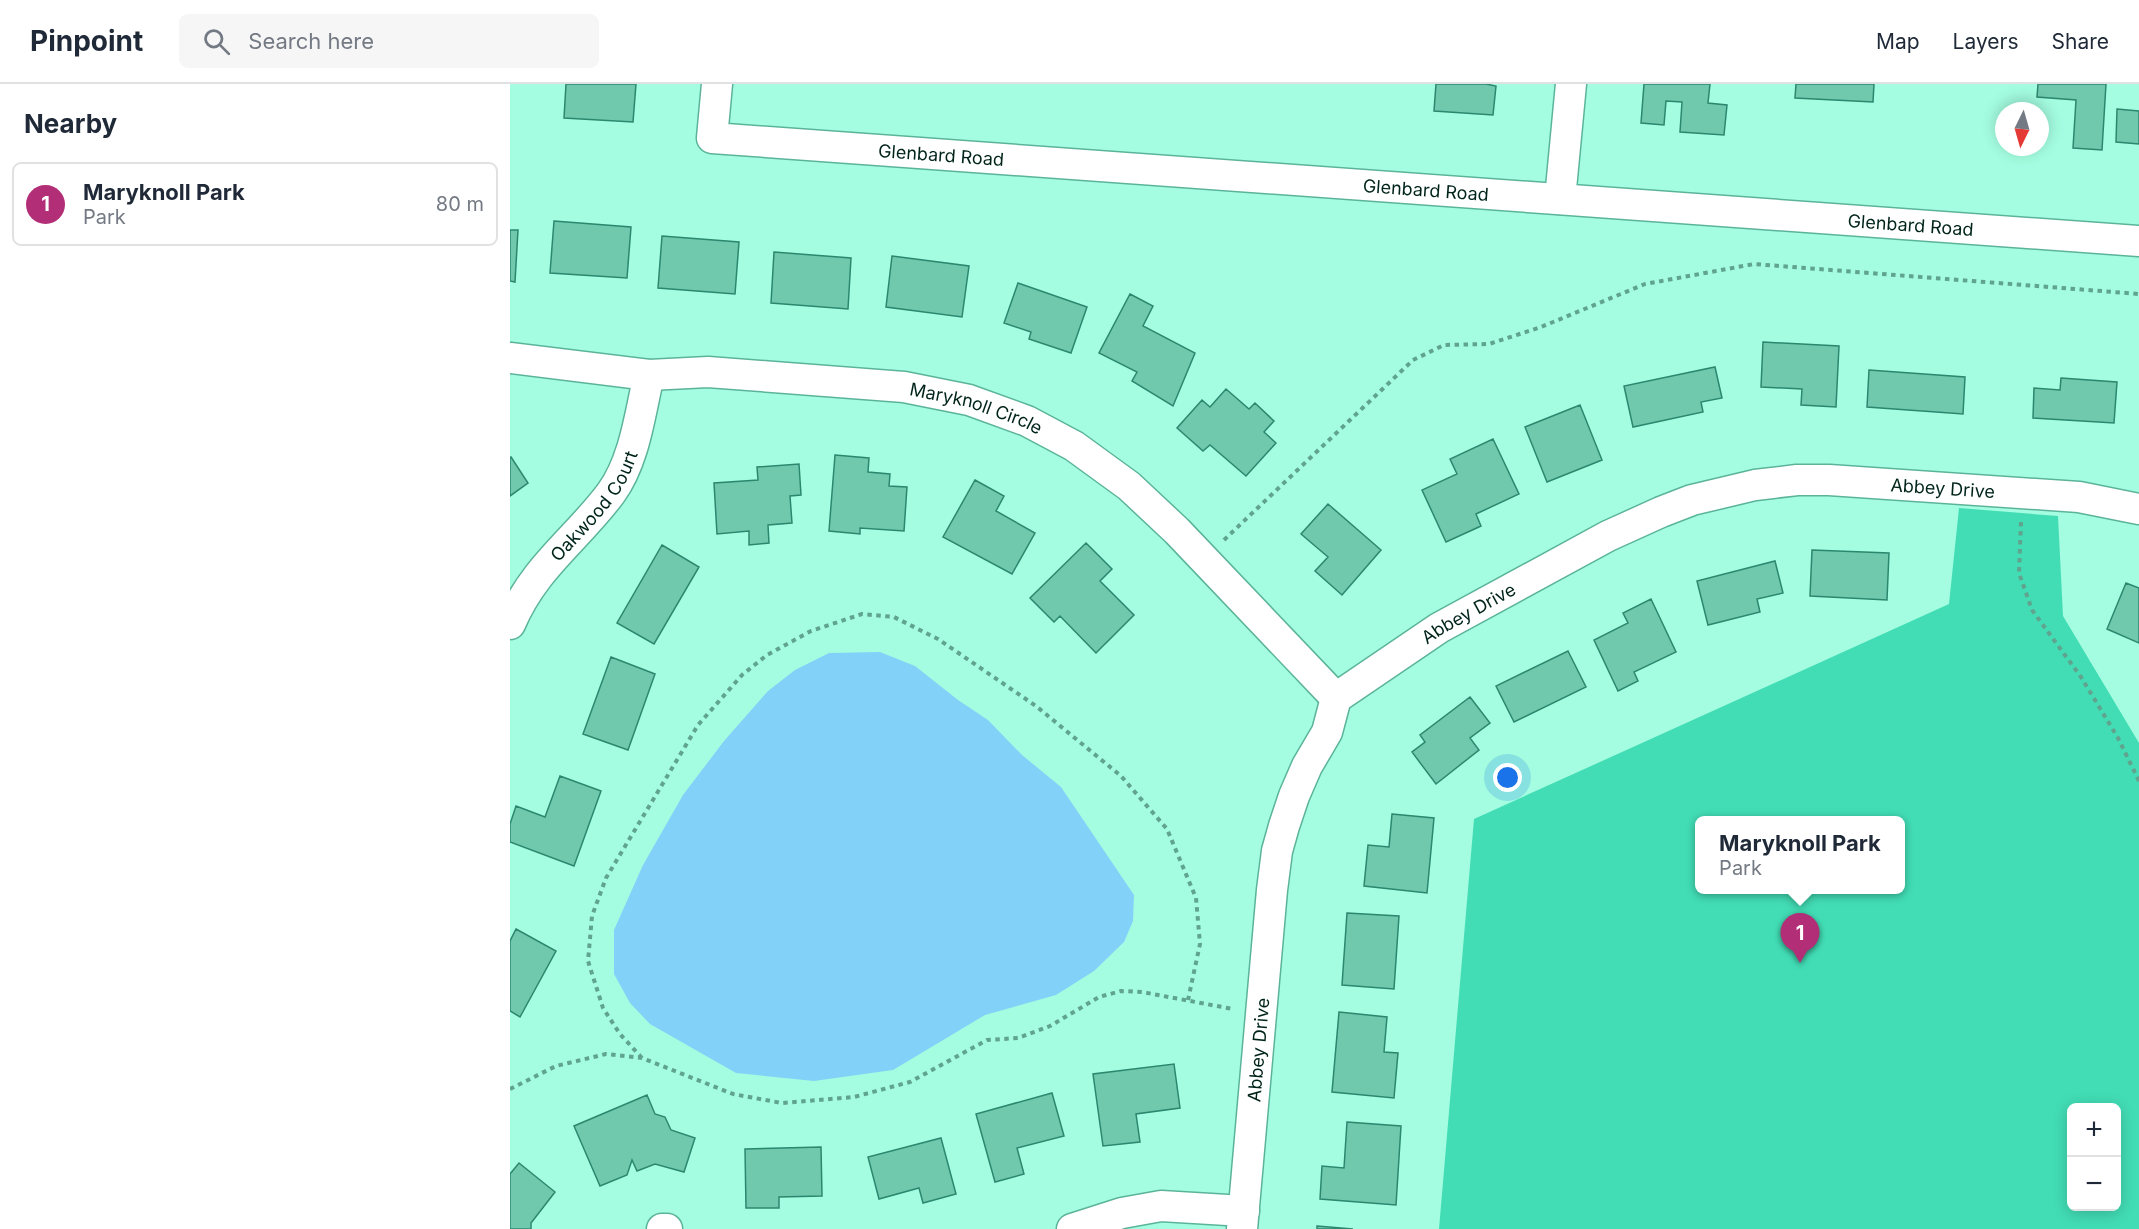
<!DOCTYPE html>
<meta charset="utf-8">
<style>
body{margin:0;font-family:Inter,sans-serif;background:#f6f6f7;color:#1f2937}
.controls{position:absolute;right:18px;bottom:18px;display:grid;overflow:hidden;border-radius:9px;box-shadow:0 3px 15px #0003}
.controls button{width:54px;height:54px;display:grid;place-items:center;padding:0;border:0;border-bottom:2px solid #e0e1e3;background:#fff;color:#1f2937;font:30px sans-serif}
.compass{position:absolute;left:1485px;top:18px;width:54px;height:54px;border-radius:50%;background:#fff;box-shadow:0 3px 15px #0003;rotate:185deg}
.you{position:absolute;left:998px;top:694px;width:21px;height:21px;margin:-15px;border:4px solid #fff;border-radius:50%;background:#1a73e8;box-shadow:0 0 0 9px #1a73e833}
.badge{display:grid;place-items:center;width:39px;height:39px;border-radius:50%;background:#b22f77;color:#fff;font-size:20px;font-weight:700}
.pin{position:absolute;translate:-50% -50px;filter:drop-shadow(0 2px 3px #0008)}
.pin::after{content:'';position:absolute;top:32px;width:21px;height:18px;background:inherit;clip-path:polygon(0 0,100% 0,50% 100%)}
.popup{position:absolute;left:1185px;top:732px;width:210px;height:78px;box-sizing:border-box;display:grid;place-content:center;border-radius:9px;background:#fff;filter:drop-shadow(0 2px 4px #0005);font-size:20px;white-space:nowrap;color:#747a83}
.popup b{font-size:22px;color:#1f2937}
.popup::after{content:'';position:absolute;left:50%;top:100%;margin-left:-12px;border:12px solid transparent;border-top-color:#fff}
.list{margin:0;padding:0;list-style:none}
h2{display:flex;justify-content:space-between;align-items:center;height:78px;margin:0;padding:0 24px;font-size:26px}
h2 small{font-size:20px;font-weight:400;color:#747a83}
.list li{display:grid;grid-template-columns:39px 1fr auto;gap:18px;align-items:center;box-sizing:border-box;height:84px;margin:0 12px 12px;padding:0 12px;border:2px solid #e0e1e3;border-radius:9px}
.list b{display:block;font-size:22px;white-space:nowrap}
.list p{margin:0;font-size:20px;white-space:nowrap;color:#747a83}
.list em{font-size:20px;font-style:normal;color:#747a83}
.icon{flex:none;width:33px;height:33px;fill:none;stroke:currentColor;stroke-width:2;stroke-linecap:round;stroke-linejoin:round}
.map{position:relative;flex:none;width:1629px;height:1145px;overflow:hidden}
header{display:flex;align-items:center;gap:36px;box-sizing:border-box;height:84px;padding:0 30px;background:#fff;border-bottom:2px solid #e0e1e3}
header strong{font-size:28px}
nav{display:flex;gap:33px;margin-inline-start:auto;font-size:21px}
.search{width:420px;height:54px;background:#f6f6f7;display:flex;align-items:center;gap:15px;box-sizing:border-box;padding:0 21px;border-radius:9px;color:#747a83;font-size:22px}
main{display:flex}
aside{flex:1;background:#fff}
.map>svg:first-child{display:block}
.green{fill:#42ddb5;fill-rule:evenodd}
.water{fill:#82d1f8}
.building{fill:#70c8ad;stroke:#2b886f;stroke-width:1.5}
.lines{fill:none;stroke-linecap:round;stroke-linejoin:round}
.minor-casing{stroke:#5bb499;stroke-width:33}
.path{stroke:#60a38e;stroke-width:4;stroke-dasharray:4.5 4.5;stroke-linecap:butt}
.minor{stroke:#fff;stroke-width:30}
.labels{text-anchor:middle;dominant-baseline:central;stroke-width:6;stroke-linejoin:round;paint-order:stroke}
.street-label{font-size:18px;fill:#00241a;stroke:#a4fde0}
</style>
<header>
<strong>Pinpoint</strong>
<div class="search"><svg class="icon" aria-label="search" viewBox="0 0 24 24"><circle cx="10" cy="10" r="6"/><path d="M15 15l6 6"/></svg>Search here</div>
<nav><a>Map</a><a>Layers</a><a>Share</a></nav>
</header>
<main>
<aside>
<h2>Nearby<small></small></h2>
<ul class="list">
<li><span class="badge">1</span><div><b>Maryknoll Park</b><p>Park</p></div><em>80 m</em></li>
</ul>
</aside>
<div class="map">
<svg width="1629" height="1145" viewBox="0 0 1629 1145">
<rect width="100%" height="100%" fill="#a4fde0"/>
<path class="green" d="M1449,424l99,8 5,100 76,127v486h-700l35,-410 475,-215zM1190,736h200v70h-200zM1562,1024h44v98h-44z"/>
<path class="water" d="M370,568l35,14 43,34 30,20 34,35 39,32 73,108 -1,26 -9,21 -30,29 -38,24 -71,20 -92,55 -79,11 -78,-8 -86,-49 -20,-21 -16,-29v-44l29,-65 40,-70 41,-54 44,-50 27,-21 34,-17z"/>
<path class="building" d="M56,0h70l-3,38 -69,-4z
M926,0h50l10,2 -3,29 -59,-4z
M1134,0h66l-2,19 19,2 -3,30 -44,-3 2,-30 -16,-1 -2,24 -23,-2z
M1286,0h78l-1,18 -78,-4z
M1528,0h68l-4,66 -29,-2 3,-48 -39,-3z
M1607,25l22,2v33l-23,-2z
M44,137l77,6 -4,51 -77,-5z
M0,146h8l-3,52 -5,-1z
M152,152l77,6 -4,52 -77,-6z
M264,168l77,6 -3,51 -77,-6z
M382,172l77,10 -7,51 -76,-10z
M508,199l69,24 -16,46 -42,-14 2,-7 -27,-9z
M620,210l23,12 -10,20 52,27 -22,53 -41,-25 5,-9 -38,-19z
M1253,258l76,4 -3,61 -35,-2 1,-16 -41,-2z
M1205,283l7,31 -21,4 2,10 -70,15 -9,-41z
M1359,286l96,7 -2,37 -96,-7z
M1551,294l56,4 -3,41 -81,-5 1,-30 26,2z
M716,305l23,20 6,-6 19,18 -10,11 12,11 -30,33 -36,-31 -7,6 -26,-23 25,-28 8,7z
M1070,321l22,55 -55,22 -22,-55z
M983,355l26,55 -43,20 5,12 -35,16 -24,-52 35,-16 -7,-15z
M325,371l34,3 -1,14 22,2 -1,12 18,1 -3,44 -44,-3v6l-31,-3z
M1,373l17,26 -18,13v-38z
M289,380l2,31 -11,1 2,27 -24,2 1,18 -20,2v-14l-32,3 -3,-51 44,-3 -1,-13z
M465,396l29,16 -8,15 39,22 -23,41 -69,-37z
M818,420l53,46 -39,45 -27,-24 13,-14 -27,-23z
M576,459l26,26 -12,12 34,34 -38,38 -36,-37 -6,6 -24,-24z
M152,461l37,22 -45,77 -37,-21z
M1302,466l77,3 -2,47 -77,-4z
M1265,477l8,32 -26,6 3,13 -52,13 -11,-44z
M1616,499l13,5v55l-32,-14z
M1141,515l25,53 -42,20 4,9 -20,10 -24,-51 34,-17 -5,-10z
M1058,567l18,36 -72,35 -18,-36z
M101,573l44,17 -27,76 -45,-16z
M960,613l20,26 -20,15 9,12 -43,34 -24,-32 13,-10 -5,-7z
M50,692l41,15 -27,75 -64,-24v-18l6,-18 29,11z
M882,730l42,4 -7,75 -63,-7 4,-41 21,2z
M837,829l52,3 -5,73 -52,-4z
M6,845l40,22 -36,66 -10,-6v-70z
M829,928l48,5 -3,35 14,1 -4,45 -62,-6z
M664,980l6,44 -44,6 4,28 -37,4 -10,-72z
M542,1009l12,43 -47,12 7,26 -29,8 -19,-68z
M137,1011l8,19 10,3 6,13 24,8 -11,34 -29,-8 -18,7 -5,-11 -5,15 -27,11 -26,-60z
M837,1038l54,4 -5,79 -76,-6 2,-33 22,2z
M431,1054l15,56 -33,9 -4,-15 -40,11 -11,-42z
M311,1063l1,49 -43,1v11h-33l-1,-59z
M9,1079l36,29 -24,31v6h-21v-55z
M807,1142l36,3h-36z"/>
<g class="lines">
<defs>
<g id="minor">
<path id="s1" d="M207,0l-5,54 1427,103"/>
<path d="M1050,115l11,-115"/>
<path id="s2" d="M0,274l139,17 59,-3 196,15 65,13 58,21 47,25 55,40 48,45 159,167"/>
<path id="s3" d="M0,540c24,-57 66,-84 101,-131 24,-33 29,-80 38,-118"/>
<path d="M152,1145h5"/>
<path d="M562,1145l50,-16 39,-7 83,5"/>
<path id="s4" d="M732,1145l30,-339 5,-39 7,-25 10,-30 13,-30 20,-34 9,-34 103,-70 169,-92 53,-24 31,-12 63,-15 42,-5h32l250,17 60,12"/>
</g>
</defs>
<use href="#minor" class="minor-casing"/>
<path class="path" d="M1511,438l-2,51 13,37 49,67 37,61 21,43
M714,456l189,-180 31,-15 45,-1 52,-17 104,-43 109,-20 385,30
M132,974l-22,-24 -17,-26 -15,-47 4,-45 14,-38 92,-153 44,-50 25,-20 44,-24 51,-17 32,3 44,22 98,67 85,70 46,53 29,69 4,46 -12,56
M0,1005l46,-23 50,-12 36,4 91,36 49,9 72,-6 56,-15 77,-42 31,-2 32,-12 49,-29 22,-6 21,1 91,17"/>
<use href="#minor" class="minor"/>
</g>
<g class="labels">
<g class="street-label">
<text stroke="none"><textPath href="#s1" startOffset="284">Glenbard Road</textPath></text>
<text stroke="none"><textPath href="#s1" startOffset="770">Glenbard Road</textPath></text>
<text stroke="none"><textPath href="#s1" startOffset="1256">Glenbard Road</textPath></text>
<text stroke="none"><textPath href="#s2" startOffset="471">Maryknoll Circle</textPath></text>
<text stroke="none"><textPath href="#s4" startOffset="1206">Abbey Drive</textPath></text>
<text stroke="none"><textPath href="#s3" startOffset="146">Oakwood Court</textPath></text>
<text stroke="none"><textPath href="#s4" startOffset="702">Abbey Drive</textPath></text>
<text stroke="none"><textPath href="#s4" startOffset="180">Abbey Drive</textPath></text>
</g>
</g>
</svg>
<div class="controls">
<button>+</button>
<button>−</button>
</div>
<svg class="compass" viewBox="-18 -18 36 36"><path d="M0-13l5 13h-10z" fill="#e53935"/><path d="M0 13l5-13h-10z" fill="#747a83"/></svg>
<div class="you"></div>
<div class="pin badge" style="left:1290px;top:879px">1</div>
<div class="popup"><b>Maryknoll Park</b>Park</div>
</div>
</main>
